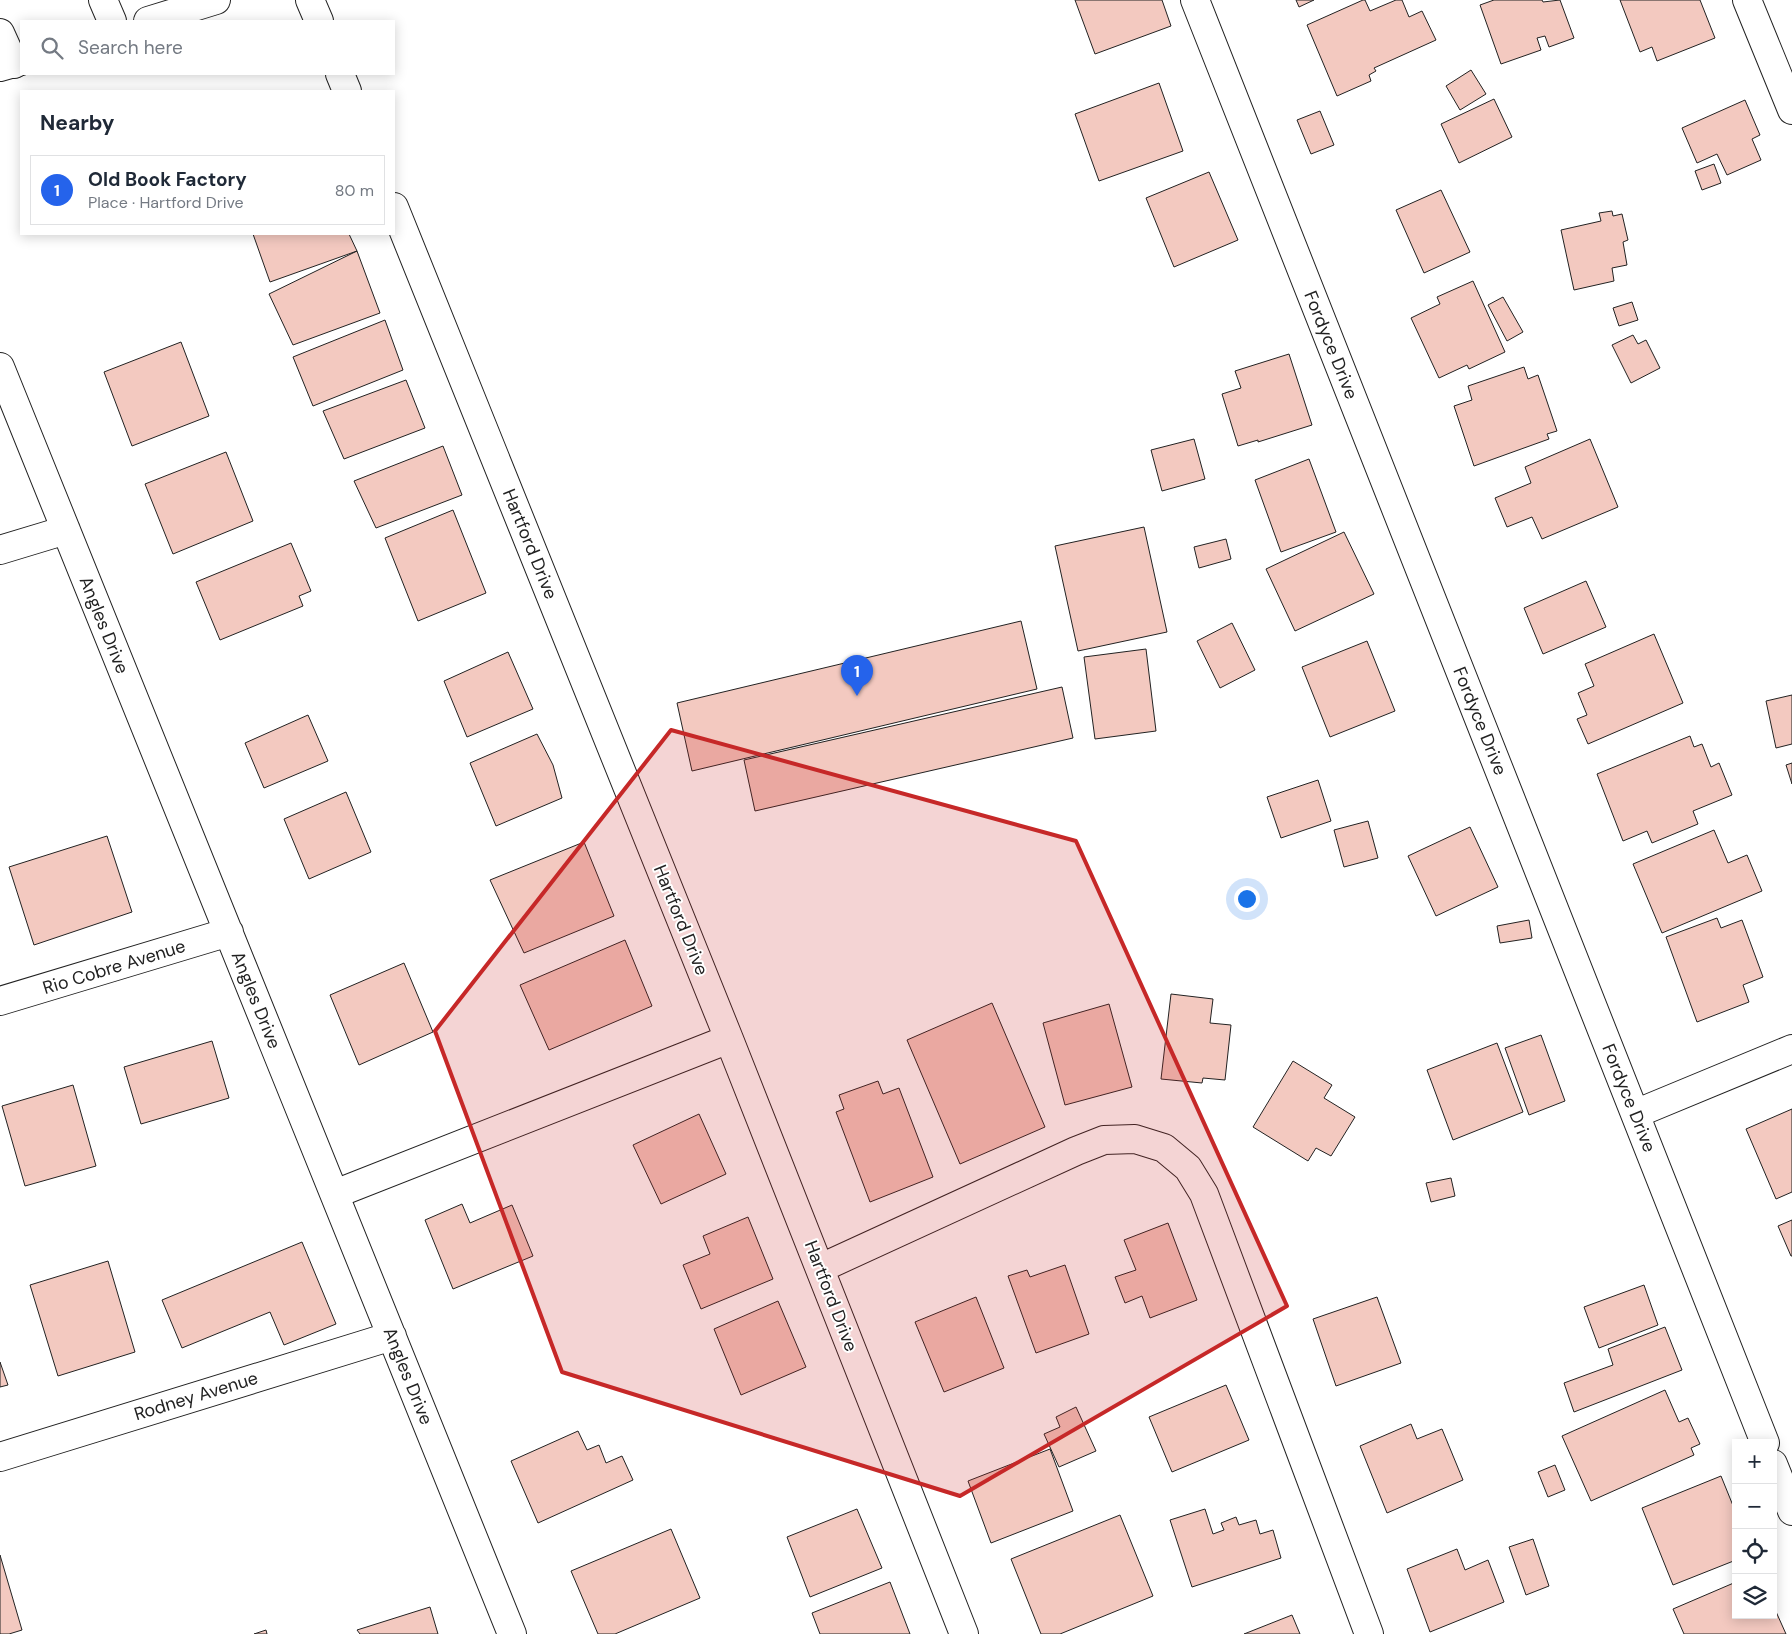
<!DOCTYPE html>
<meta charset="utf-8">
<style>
body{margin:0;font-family:"DM Sans",sans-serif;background:#f6f6f7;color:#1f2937}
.controls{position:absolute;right:15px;bottom:15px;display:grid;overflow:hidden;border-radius:0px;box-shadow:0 2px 12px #0003}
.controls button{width:45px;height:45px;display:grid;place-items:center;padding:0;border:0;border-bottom:1px solid #e0e1e3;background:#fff;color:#1f2937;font:25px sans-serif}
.you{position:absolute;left:1246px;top:898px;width:18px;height:18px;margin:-12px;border:4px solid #fff;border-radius:50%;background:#1a73e8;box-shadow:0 0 0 8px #1a73e833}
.badge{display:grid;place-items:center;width:32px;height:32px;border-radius:50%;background:#2563eb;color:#fff;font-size:16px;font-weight:700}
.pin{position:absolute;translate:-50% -41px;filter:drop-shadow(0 1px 2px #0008)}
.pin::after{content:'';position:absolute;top:26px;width:18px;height:15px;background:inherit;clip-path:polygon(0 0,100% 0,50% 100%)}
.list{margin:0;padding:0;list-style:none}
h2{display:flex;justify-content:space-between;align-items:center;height:65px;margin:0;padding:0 20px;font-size:21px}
h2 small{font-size:16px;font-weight:400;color:#747a83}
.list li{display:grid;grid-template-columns:32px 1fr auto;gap:15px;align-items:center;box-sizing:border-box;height:70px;margin:0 10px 10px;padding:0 10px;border:1px solid #e0e1e3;border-radius:0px}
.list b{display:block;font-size:19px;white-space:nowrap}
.list p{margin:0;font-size:16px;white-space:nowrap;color:#747a83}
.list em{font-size:16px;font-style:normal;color:#747a83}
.icon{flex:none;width:28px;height:28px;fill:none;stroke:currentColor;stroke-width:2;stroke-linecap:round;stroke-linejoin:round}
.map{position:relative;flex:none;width:1792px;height:1634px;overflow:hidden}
.search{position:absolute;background:#fff;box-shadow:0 2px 12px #0003;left:20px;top:20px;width:375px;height:55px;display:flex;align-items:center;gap:12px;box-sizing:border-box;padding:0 18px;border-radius:0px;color:#747a83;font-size:19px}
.panel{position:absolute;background:#fff;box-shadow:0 2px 12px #0003;left:20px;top:90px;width:375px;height:145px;border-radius:0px}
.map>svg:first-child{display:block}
.building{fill:#f3c9c0;stroke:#222}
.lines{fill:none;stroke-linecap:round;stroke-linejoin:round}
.minor-casing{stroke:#222;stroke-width:30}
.major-casing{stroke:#222;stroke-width:30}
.minor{stroke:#fff;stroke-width:28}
.major{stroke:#fff;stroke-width:28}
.marked{fill:#c62828;fill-opacity:0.2;stroke:#c62828;stroke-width:4;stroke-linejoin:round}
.labels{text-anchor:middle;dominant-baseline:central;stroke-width:4;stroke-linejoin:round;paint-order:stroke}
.street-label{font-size:18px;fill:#222;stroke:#fff}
</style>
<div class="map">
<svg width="1792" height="1634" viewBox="0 0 1792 1634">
<rect width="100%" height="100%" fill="#fff"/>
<path class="building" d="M1075,0h87l9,26 -76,28z
M1296,0h18l-15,7z
M1363,0h2l5,11 26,-11h6l7,17 13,-6 14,29 -62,28 2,3 -7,4 2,6 -34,15 -30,-71z
M1494,0h48l1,2 17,-2 14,38 -25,9 -4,-11 -8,2 4,12 -40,14 -21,-59z
M1620,0h80l15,38 -58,23 -5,-14 -12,5z
M1471,70l15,24 -26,16 -14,-24z
M1159,83l24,68 -84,30 -24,-67z
M1494,99l18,38 -53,26 -18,-39z
M1745,100l15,35 -8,4 9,21 -34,15 -10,-21 -20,9 -15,-35z
M1320,111l14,34 -23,9 -14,-34z
M1714,164l7,19 -19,7 -7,-19z
M1209,172l29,68 -64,27 -28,-69z
M1441,190l29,62 -46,21 -28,-63z
M1612,211l1,5 9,-2 6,26 -5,2 4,23 -15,3 2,13 -40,9 -13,-60 40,-9 -2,-8z
M253,234h96l8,17 -87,31z
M357,251l23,62 -87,32 -24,-51z
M1473,281l32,71 -36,17 -2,-4 -28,13 -28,-60 29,-14 -3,-7z
M1503,297l20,35 -16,9 -19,-36z
M1632,302l6,18 -19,6 -6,-18z
M385,320l18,50 -90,36 -20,-49z
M1633,335l5,9 8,-4 14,28 -29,15 -19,-38z
M181,342l28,74 -77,30 -28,-74z
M1289,354l23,71 -54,17v-2l-20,6 -16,-52 19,-6 -6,-17z
M1524,367l4,12 10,-4 19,56 -10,3 2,5 -75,27 -20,-60 18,-6 -4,-14z
M406,380l19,48 -81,31 -21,-48z
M1194,439l11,40 -43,12 -11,-41z
M1590,439l28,68 -76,32 -10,-22 -25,10 -12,-29 36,-15 -6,-16z
M443,446l19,49 -86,33 -22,-47z
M226,452l27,69 -80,33 -28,-70z
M1309,459l27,73 -55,20 -26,-72z
M453,510l33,83 -68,28 -33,-83z
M1144,527l23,105 -89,19 -23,-105z
M1344,532l30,62 -79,37 -29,-62z
M1226,539l5,20 -32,9 -5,-21z
M291,543l20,48 -12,5 4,10 -83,34 -24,-58z
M1586,581l20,46 -63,27 -19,-46z
M1021,621l16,68 -345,82 -15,-68z
M1232,623l23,47 -35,18 -23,-47z
M1654,634l29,69 -95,41 -11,-25 10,-4 -9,-22 16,-7 -9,-22z
M1367,641l28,70 -65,26 -28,-70z
M1146,649l10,82 -61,8 -11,-82z
M508,652l25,57 -66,28 -23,-56z
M1062,687l11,51 -318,73 -11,-51z
M1792,695v49l-16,4 -10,-47z
M308,715l20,46 -64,27 -19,-45z
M537,734l16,31 9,33 -66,28 -26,-63z
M1690,736l4,11 8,-3 9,23 8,-4 13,32 -39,16 5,13 -46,19 -5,-12 -24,10 -26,-67z
M1792,763v21l-6,-19z
M1318,780l13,41 -50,17 -14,-41z
M346,792l25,60 -62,27 -25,-60z
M1368,821l10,37 -34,9 -10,-37z
M1470,827l28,60 -62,29 -28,-60z
M1714,830l14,33 19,-8 15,36 -100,42 -29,-69z
M107,836l25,76 -98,33 -25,-78z
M584,842l30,74 -90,37 -34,-73z
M1717,918l4,10 21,-8 21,57 -20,8 6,17 -52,20 -31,-85z
M1529,920l3,18 -32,5 -3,-17z
M625,940l27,66 -103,44 -29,-65z
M404,963l29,69 -74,33 -29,-70z
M1171,994l42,5 -3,24 21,2 -6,55 -22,-2 -1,5 -41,-4z
M992,1003l53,124 -85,37 -53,-124z
M1109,1004l23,83 -67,18 -22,-82z
M1541,1035l24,66 -36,14 -24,-67z
M212,1041l17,57 -88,26 -17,-57z
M1497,1043l26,69 -70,28 -26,-70z
M1293,1061l39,24 -8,13 31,19 -24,39 -15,-8 -8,13 -55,-34z
M878,1081l5,13 16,-6 34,89 -63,25 -34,-90 8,-3 -5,-14z
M73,1085l23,81 -71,20 -23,-80z
M1792,1109v83l-16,7 -30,-70z
M699,1114l27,60 -65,30 -28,-59z
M1451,1178l4,18 -24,6 -5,-19z
M462,1204l8,19 42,-18 21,51 -80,33 -28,-69z
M748,1217l25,62 -72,30 -18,-44 27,-11 -7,-18z
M1792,1220v36h-1l-13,-30z
M1168,1223l29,77 -47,18 -8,-22 -17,7 -10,-26 21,-7 -12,-30z
M302,1242l34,82 -52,21 -14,-33 -88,36 -20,-48z
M108,1261l27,91 -77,24 -28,-91z
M1065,1265l24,69 -53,19 -28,-77 19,-6 3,7z
M1644,1285l14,40 -59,23 -15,-41z
M976,1297l28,71 -60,24 -29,-70z
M1377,1297l24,66 -65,23 -23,-67z
M778,1301l28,66 -65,28 -27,-66z
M1665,1327l17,43 -108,42 -10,-29 49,-18 -5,-16z
M0,1362l8,23 -8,2z
M1226,1385l23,55 -77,32 -23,-55z
M1665,1390l14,32 9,-4 12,26 -9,4 3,7 -103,46 -29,-65z
M1076,1407l20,44 -37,16 -15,-33 16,-7 -4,-10z
M1411,1424l6,15 25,-10 21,51 -76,33 -27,-67z
M578,1431l9,19 12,-5 7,18 16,-7 11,24 -95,43 -27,-62z
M1050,1449l23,62 -82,32 -23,-62z
M1555,1465l10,25 -17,7 -10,-25z
M1721,1476l15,37v47l-63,25 -31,-77z
M857,1509l25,59 -72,29 -23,-60z
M1205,1509l8,25 11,-4 -3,-7 15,-6 3,8 17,-5 4,14 13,-4 8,28 -89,29 -22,-67z
M1120,1515l33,81 -93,38h-19l-30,-75z
M671,1529l29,69 -85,36h-17l-27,-63z
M1533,1539l16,47 -23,9 -17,-48z
M1457,1549l8,21 23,-10 16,42 -74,30 -23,-63z
M0,1555l22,75 -13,4h-9z
M890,1582l20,52h-90l-8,-21z
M1736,1582v33h37v-10l13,29h-102l-11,-25z
M430,1607l8,27h-78l-3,-4z
M1292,1615l8,19h-56z
M266,1630l1,4h-13z"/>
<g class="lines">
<defs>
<path id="minor" d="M103,0l9,21
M310,0l9,21
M1195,0l570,1443
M1747,0l45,110
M0,33l14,31
M340,74l7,17
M394,207l335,832 235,595
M0,367l512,1267
M0,550l66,-20
M0,1001l229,-69
M1635,1114l157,-65
M335,1194l394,-155
M821,1268l255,-117 28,-11 31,-1 29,9 24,20 16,26 165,440
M0,1457l392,-121
M1773,1464l19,47"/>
<path id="major" d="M148,21l68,-21
M0,67l21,-6"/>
</defs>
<use href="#minor" class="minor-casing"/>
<use href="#major" class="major-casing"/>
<use href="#minor" class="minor"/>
<use href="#major" class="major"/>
</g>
<path class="marked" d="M671,730l405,111 211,465 -327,190 -398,-124 -127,-341z"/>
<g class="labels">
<g class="street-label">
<text transform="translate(1331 345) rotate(68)">Fordyce Drive</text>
<text transform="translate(530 544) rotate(68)">Hartford Drive</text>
<text transform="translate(104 625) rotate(68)">Angles Drive</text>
<text transform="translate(1480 721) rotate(68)">Fordyce Drive</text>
<text transform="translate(681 920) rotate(68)">Hartford Drive</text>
<text transform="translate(114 967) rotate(-17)">Rio Cobre Avenue</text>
<text transform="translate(256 1000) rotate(68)">Angles Drive</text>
<text transform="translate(1629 1098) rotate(68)">Fordyce Drive</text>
<text transform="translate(831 1296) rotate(69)">Hartford Drive</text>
<text transform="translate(408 1376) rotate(68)">Angles Drive</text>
<text transform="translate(196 1396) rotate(-17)">Rodney Avenue</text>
</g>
</g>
</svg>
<div class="controls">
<button>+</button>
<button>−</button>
<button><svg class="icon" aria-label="locate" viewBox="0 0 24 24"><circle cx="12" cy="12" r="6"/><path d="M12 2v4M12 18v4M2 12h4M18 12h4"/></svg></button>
<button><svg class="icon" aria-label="layers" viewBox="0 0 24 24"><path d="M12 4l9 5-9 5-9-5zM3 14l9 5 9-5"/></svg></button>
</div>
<div class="you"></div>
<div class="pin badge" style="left:857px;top:696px">1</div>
<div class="search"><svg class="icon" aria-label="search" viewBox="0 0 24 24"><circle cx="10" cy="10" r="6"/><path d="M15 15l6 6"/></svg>Search here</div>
<section class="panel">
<h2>Nearby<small></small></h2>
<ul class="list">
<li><span class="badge">1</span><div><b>Old Book Factory</b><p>Place · Hartford Drive</p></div><em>80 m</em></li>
</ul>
</section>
</div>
